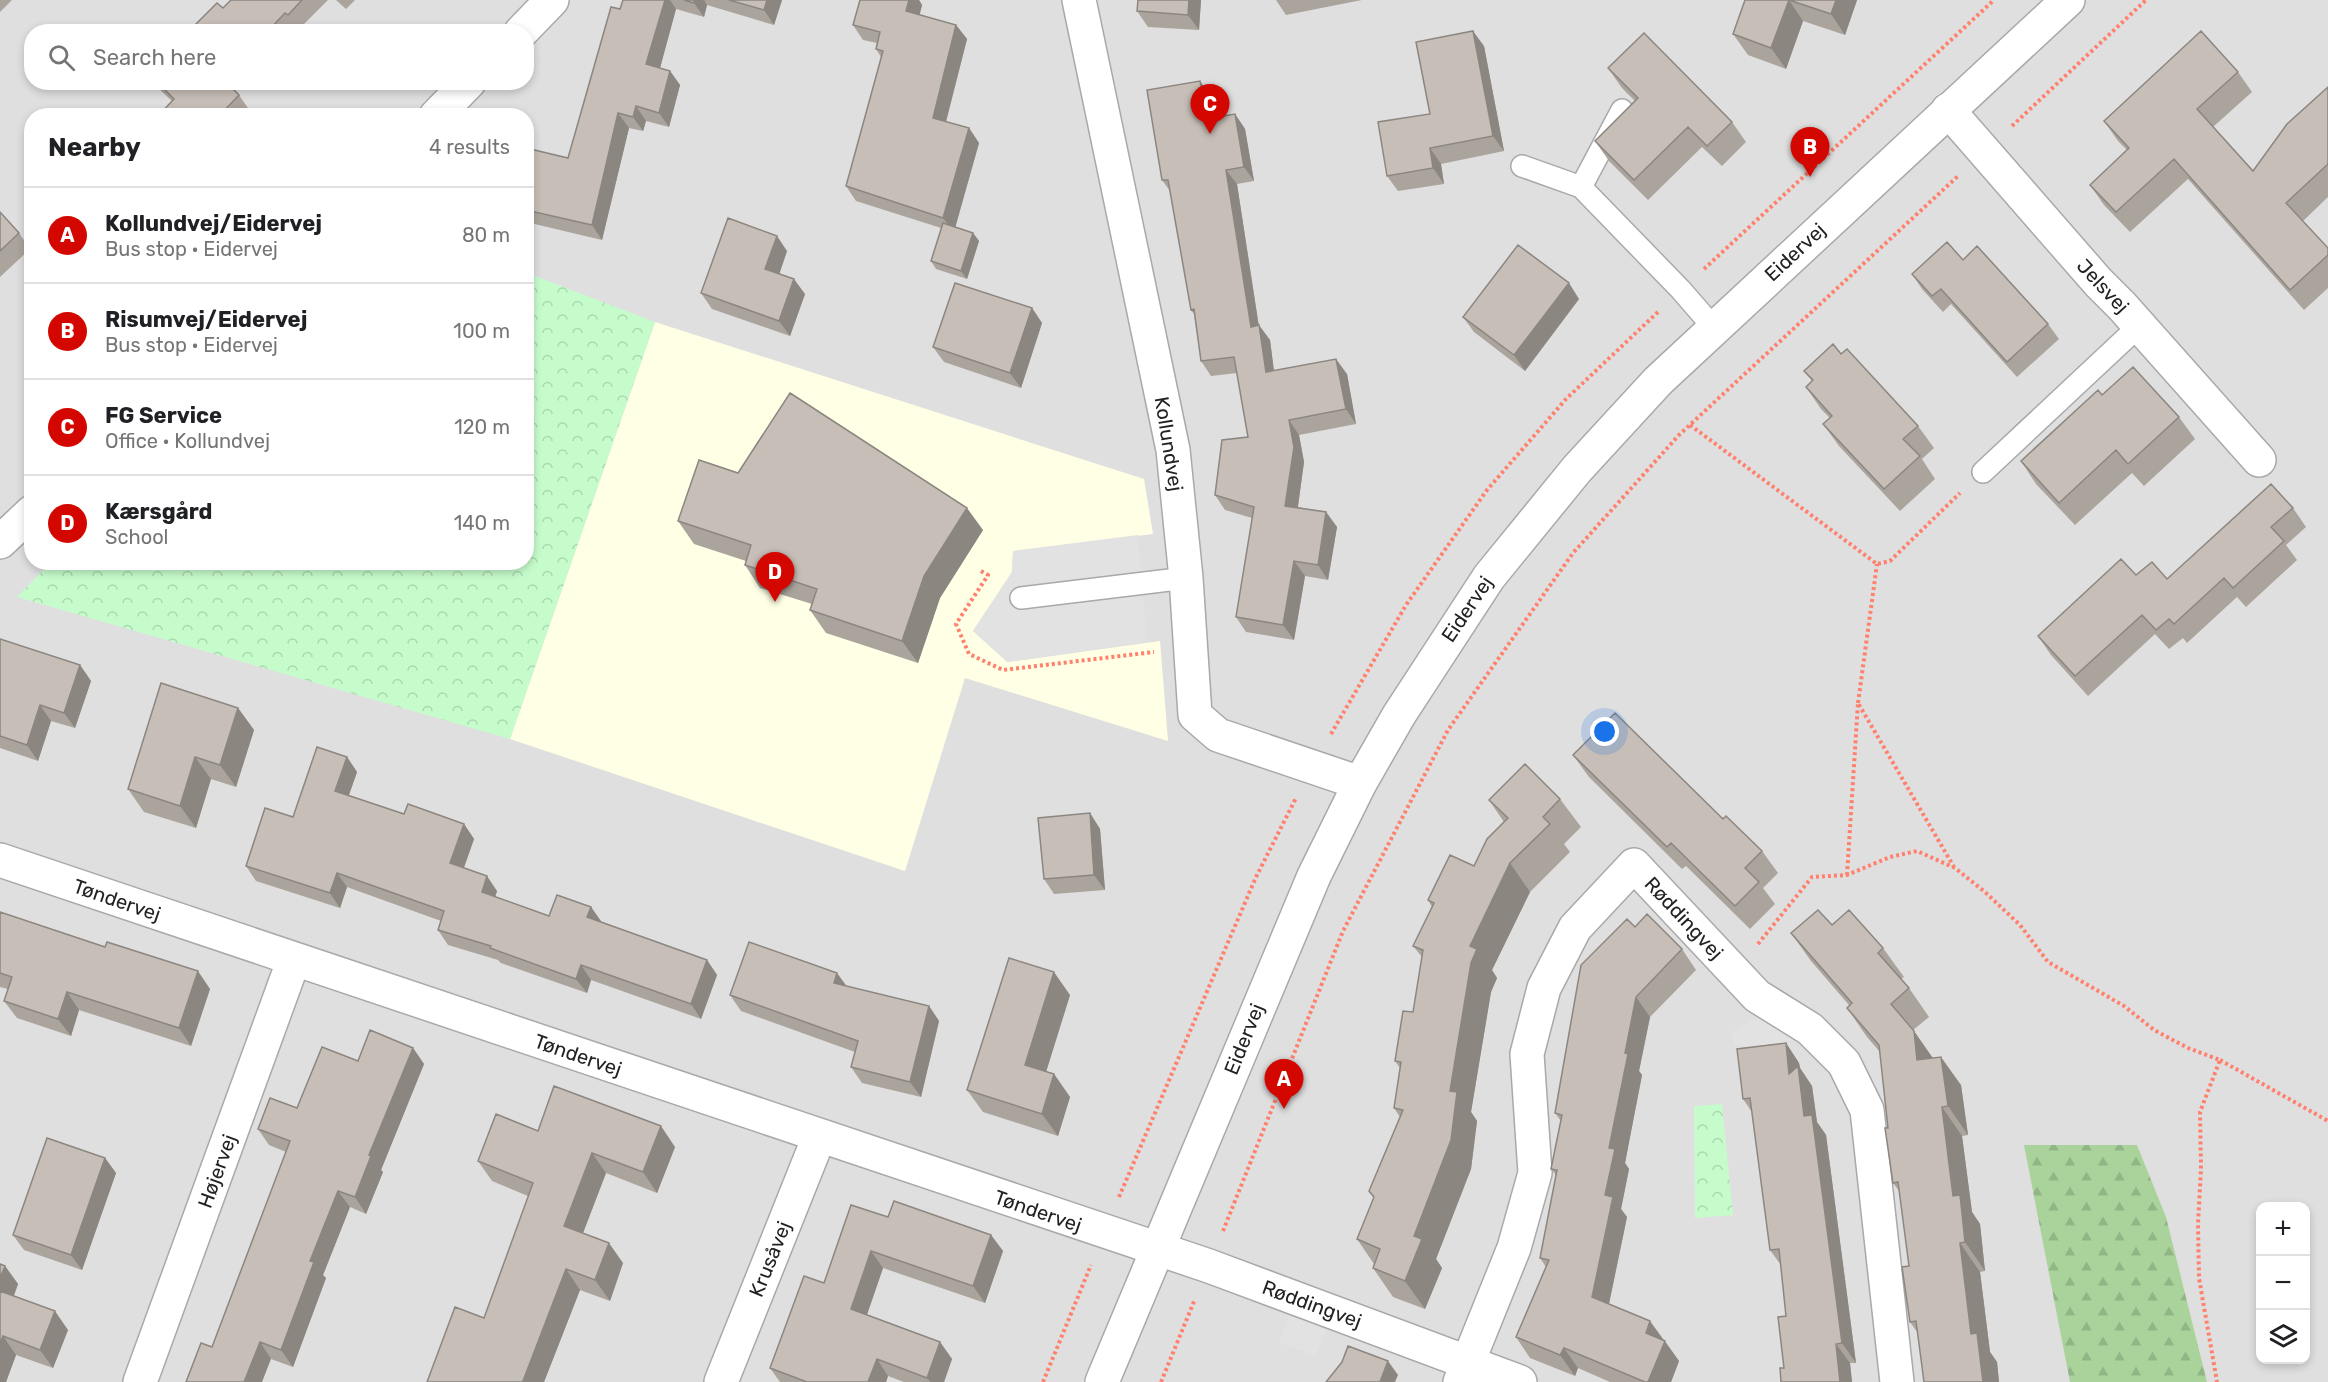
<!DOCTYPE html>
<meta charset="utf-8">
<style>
body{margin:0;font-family:Rubik,sans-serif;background:#f2f2f2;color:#202124}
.controls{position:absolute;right:18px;bottom:18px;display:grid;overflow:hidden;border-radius:12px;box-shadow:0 3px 9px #0003}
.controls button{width:54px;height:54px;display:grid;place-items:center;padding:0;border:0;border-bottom:2px solid #e0e0e0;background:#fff;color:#202124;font:30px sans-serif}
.you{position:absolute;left:1605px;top:732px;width:21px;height:21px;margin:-15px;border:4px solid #fff;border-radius:50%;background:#1a73e8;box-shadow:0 0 0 9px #1a73e833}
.badge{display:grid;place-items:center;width:39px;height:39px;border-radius:50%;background:#d30700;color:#fff;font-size:20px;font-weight:700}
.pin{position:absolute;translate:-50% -50px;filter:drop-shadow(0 2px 3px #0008)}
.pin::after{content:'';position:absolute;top:32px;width:21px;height:18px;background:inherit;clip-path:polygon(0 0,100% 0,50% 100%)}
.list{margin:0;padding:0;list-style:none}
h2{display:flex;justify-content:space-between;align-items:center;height:78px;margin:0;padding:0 24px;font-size:26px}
h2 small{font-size:20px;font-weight:400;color:#757577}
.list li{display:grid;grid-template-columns:39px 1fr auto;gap:18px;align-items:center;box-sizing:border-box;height:96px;padding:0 24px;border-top:2px solid #e0e0e0}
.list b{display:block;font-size:22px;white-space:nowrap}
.list p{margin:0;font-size:20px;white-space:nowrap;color:#757577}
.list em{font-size:20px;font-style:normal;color:#757577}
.icon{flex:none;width:33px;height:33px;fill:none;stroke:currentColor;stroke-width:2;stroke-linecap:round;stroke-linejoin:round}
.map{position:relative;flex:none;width:2328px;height:1382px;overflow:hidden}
.search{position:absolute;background:#fff;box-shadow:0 3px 9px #0003;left:24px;top:24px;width:510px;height:66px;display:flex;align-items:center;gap:15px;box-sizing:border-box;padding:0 21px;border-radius:24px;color:#757577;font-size:22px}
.panel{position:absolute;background:#fff;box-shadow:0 3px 9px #0003;left:24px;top:108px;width:510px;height:462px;border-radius:24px}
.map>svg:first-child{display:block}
.residential{fill:#e0dfdf;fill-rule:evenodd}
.education{fill:#feffe4}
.forest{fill:url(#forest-firs)}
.park{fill:url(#park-crowns)}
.parking{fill:#e2e2e2}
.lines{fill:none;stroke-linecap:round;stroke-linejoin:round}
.service-casing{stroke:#a9a9a9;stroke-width:24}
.minor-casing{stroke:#a9a9a9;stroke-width:36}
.tertiary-casing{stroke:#a9a9a9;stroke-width:36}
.path{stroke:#ff806d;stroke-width:4;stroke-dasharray:3 3;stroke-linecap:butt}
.service{stroke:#fff;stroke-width:21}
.minor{stroke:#fff;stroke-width:33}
.tertiary{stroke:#fff;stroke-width:33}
.wall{fill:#aba49d}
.shaded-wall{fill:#8b8680}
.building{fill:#c7bfb7;stroke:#8b8680;stroke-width:1.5}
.labels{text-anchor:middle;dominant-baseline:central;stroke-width:5;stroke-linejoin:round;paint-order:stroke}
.street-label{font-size:20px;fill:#222;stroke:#fff}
</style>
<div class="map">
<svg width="2328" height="1382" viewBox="0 0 2328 1382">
<defs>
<pattern id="forest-firs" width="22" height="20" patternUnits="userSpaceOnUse" patternTransform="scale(1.5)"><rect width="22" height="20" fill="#aad39c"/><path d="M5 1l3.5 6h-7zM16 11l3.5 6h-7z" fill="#92b586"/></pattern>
<pattern id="park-crowns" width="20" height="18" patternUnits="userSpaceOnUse" patternTransform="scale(1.5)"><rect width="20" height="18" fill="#c6fccc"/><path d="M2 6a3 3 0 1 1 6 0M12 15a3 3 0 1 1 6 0" fill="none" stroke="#aad8af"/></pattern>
</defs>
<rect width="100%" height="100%" fill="#f2efe8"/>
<path class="residential" d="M0,0h2328v1382h-2328zM32,32h494v50h-494zM32,116h494v446h-494zM2260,1206h46v154h-46z"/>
<path class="education" d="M655,322l489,157 9,55 -140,17 -1,21 -39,59 35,31 152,-21 8,100 -203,-63 -60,193 -395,-132z"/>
<path class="forest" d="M2024,1145h113l29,72 41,165h-137z"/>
<path class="park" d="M527,273l128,49 -145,417 -493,-142 33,-34 476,-1z
M1722,1104l11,111 -38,3 -1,-112z"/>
<path class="parking" d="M1138,535l9,107 -140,20 -34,-31 39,-59 1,-21z
M1757,1017l32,16 3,7 -41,13 -9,-9 -6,1 -6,-12z
M1291,1311l37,15 -12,30 -37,-14z"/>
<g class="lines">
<defs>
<path id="service" d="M1622,110l-41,77 100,103 33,38
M1522,166l59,21
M1983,472l156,-146
M1021,598l165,-20"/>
<path id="minor" d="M1079,0l94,450 13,128 9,137 23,20 142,48
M521,32l31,-32
M1948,110l150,172 24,24 137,154
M436,116l33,-34
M0,542l32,-30
M0,860l1209,406 311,116
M140,1382l154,-423
M721,1382l98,-245
M1460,1382l54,-134 21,-75 -8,-119 17,-66 31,-60 59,-63 123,131 53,33 34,34 23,47 30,272"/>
<path id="tertiary" d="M1102,1382l212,-506 46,-93 39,-68 90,-138 88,-108 81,-88 410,-381"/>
</defs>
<use href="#service" class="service-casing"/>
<use href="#minor" class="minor-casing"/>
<use href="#tertiary" class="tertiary-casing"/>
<path class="path" d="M2012,126l134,-126
M1704,269l290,-269
M1690,425l187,139 13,-3 70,-68
M981,571l7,4 -32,49 13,30 34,16 151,-18
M1858,703l19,-139
M1331,734l75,-129 81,-115 79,-91 93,-88
M1847,875l11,-172 96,164
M1758,944l54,-67 35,-2 43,-18 27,-6 38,17 30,24 35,33 28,37 76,44 30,24 34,18 32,12 -20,52 1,57 -3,55 1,54 18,104
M2220,1060l108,61
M1119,1197l137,-320 40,-79
M1223,1231l120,-300 105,-201 125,-177 106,-118 279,-259
M1043,1382l48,-117
M1161,1382l34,-83"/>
<use href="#service" class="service"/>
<use href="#minor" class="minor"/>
<use href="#tertiary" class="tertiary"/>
</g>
<path class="wall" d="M0,0h12l-12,12z
M231,0h97l-30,30 -2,-2 -3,4h-105l35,-24z
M336,0h19l-9,9z
M623,0h159l-8,25 -67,-20 -3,12 -28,-8 -16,59 10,3 10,14 -11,42 -23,-6 -3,10 -14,-3 -27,112 -76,-18v-74l42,10z
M860,0h59l3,5 -3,10 37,10 11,14 -21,83 23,6 10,15 -24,84 18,6 6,8 -12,38 -31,-10 -5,-8 10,-33 -85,-27 -10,-15 35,-129 -5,-8 1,-6 -14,-3 -10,-15z
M1201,0l-2,30 -51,-3 -11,-16z
M1276,0h86l-76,15z
M1745,0h112l-12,35 -42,-14 -17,48 -38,-14 -15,-21z
M1484,46l20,105 -63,13 3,20 -46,7 -11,-15 43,-62z
M1608,68l124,54 14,20 -24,24 -20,-19 -54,53 -39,-39 -14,-20 40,-40 -13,-13z
M2238,72l14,20 -39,35 40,44 75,-84v110l-25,24 25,27v40l-24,22 -116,-131 -58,53 -26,-27 -14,-20 37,-35 -9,-9 -14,-20z
M1200,81l10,15 4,21 21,-3 10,15 9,52 -17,3 22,142 11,14 4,31 73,3 9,50 -57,11 5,27 -6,45 28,5 11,15 -9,53 -23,-4 -11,64 -48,-8 -10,-15 16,-99 -27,-8 -10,-15 33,-58 -11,-64 -26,3 -10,-15 -7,-47 -3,-4 -21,-119 -8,-11z
M154,82h89l-8,9 4,4 11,16 -5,5h-87l14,-15 -14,-13z
M0,212l19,21 11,16 -30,28z
M787,251l-8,23 26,20 -15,42 -78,-27 -11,-16z
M1963,260l85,64 11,15 -42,38 -66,-73 -8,8 -21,-23 -10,-15z
M1579,299l-54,72 -51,-39 -11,-15z
M1032,308l10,15 -21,65 -77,-26 -11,-15z
M1841,354l77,72 16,22 -12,11 13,20 -35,32 -61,-65 -16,-22 7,-6 -9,-9 -15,-22 6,-6 -8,-10z
M2102,395l77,22 16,22 -51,47 -12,-13 -57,52 -39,-41 -15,-23z
M738,473l245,57 -43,68 -22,65 -92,-30 -16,-23 2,-6 -52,-16 -15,-23 1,-4 -52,-17 -16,-23z
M2293,508l13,19 -20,18 11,15 -51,47 -9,-10 -50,46 -4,-5 -14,11 -14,-15 -67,62 -37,-41 -13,-19 98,-61 31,4z
M0,639l80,26 11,16 -16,47 -24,-7 -13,40 -38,-13z
M238,708l16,22 -18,57 -25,-8 -15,49 -52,-16 -16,-23z
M1573,755l189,96 16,22 -15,15 12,16 -25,25 -64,-63 -4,3 -93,-92z
M347,757l10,15 -8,23 55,19 60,10 10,15 -10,29 33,23 -2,6 54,19 42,-9 10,15 106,38 10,15 -16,44 -110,-39 -4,13 -86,-30 -3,-3 -50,-15 -10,-15 3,-9 -94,-34 -7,21 -84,-27 -10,-15 47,-49z
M1560,799l21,28 -17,17 6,8 -40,40 -38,78 5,8 -6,14 -20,120 6,9 -6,48 -35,90 6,9 -17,41 -32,-12 -20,-29 1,-4 -17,-25 17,-41 -5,-7 31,-74 -6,-9 6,-40 -5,-7 18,-49 9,-55 -9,-11 19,-39 -4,-7 46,-34 30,-44 -15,-22z
M1090,813l10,16 5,61 -51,4 -10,-15z
M0,912l210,77 -19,57 -112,-36 -8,26 -54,-18 -13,-17 4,-12 -8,-2z
M1635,927l47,22 14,21 -46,47 -11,54 3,4 -17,88 4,6 -8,40 6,8 -18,87 56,37 14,20 -8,21h-61l-32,-14 -3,8 -45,-18 -14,-21 30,-70 -6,-9 16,-83 -5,-6 10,-48 -6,-8z
M1791,933l92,15 21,29 -3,2 8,9 20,29 -16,13 20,28 28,27 7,50 -6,1 10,76 8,12 5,47 -5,1 10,80 7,10 2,20h-75l-6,-49 -8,-11 -1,-56 -9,-74 -7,-9 -13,-131 -13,-15 -20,-29 2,-3 -38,-44z
M846,986l83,20 10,15 -18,76 -59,-14 -11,-16 4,-15 -114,-41 -11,-16z
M1070,995l-24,77 8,2 16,23 -12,39 -75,-24 -16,-22z
M1786,1043l13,20 1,5 12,18 5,36 9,13 30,228h-6l2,19h-71l3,-14 2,-52 -5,-51 -11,-15 -18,-138 -9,-13z
M413,1048l11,16 -43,106 2,2 -17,42 -16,-7 -27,68 3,3 -33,89 -22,-8 -59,-12 74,-195 -17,-7 -11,-16 39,-21 61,-47z
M538,1131l137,16 -18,46 -51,-20 -23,60 40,30 -13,38 -30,-11 -36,92 -16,-186 -36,-15 -14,-20z
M105,1158l11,15 -34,97 -58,-20 -11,-15z
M888,1217l103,18 12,16 -18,52 -102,-35 -16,47 73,27 12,17 -8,23h-40l-16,-6 -2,6h-106l-10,-14 54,-85z
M5,1266l13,18 -4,12 54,34 -15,38 -37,-13 -10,27h-6z"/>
<path class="shaded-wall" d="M665,0h5l6,9 -19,70 -11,-15z
M694,0h10l3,5 -3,12 -10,-14z
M767,0h15l-8,25 -10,-15z
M909,0h10l3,5 -5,21 -11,-15z
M1189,0h12l-2,30 -11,-15z
M1789,0l14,21 -17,48 -15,-21z
M1836,0h21l-12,35 -14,-21z
M956,25l11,14 -24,94 -10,-15z
M1473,31l11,15 20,105 -11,-15z
M670,71l10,14 -11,42 -10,-14z
M1200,81l10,15 7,38 -10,-15z
M636,106l10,15 -3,10 -10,-14z
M618,113l11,15 -27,112 -10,-15z
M1235,114l10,15 9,52 -10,-14z
M969,128l10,15 -25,89 -11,-14z
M1430,148l11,16 3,20 -11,-16z
M1226,170l11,14 24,157 -10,-14z
M973,233l6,8 -12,38 -6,-8z
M777,236l10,15 -11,33 -11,-15z
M794,279l11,15 -15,42 -11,-15z
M1569,283l10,16 -54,72 -11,-16z
M1032,308l10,15 -21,65 -11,-15z
M1259,325l11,15 6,47 -10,-15z
M1336,359l11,15 9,50 -10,-15z
M1289,420l10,15 5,27 -8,58 -11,-14z
M967,508l16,22 -43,68 -22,65 -16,-22 22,-65z
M1326,512l11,15 -9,53 -10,-15z
M1294,561l11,15 -11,64 -11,-15z
M80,665l11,16 -16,47 -11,-15z
M40,705l11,16 -13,40 -11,-16z
M238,708l16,22 -18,57 -16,-22z
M195,757l16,22 -15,49 -16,-22z
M347,757l10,15 -12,34 -10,-15z
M1090,813l10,16 5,61 -11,-15z
M464,824l10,15 -14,39 -10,-15z
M1510,863l20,29 -38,78 5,8 -6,14 -20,120 6,9 -6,48 -35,90 6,9 -17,41 -20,-28 9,-45 36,-145 20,-145z
M337,873l10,14 -7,21 -10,-15z
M487,876l10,15 -5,16 -10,-15z
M591,907l10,14 -3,11 -11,-15z
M707,960l10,15 -16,44 -10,-15z
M581,965l10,15 -4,13 -11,-14z
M198,971l12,18 -19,57 -12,-18z
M1054,972l16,23 -29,93 -16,-23z
M837,973l11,15 -14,-5z
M67,992l12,18 -8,26 -13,-17z
M1636,997l14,20 -11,54 3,4 -17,88 4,6 -8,40 6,8 -21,101 -14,-21 13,-102 4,-47 16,-95z
M929,1006l10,15 -18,76 -11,-15z
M1914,1031l20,29h-17z
M1786,1043l13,20 1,5 12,18 5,36 9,13 30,228 -14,-20 -38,-227 -15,-42z
M413,1048l11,16 -43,106 2,2 -17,42 -11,-17 14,-42z
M1941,1057l20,28 7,50 -20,-29z
M1054,1074l16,23 -12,39 -16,-22z
M1942,1107l20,29 10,76 8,12 5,47 -20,-29 -12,-46z
M661,1126l14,21 -18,46 -14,-21z
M592,1153l14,20 -28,73 -14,-20z
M105,1158l11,15 -34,97 -11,-15z
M338,1191l12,16 -27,68 3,3 -33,89 -12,-17 29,-89z
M991,1235l12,16 -18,52 -12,-17z
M609,1243l14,20 -13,38 -15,-21z
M1960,1243l20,29 10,80 7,10 2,20h-16l-12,-48z
M871,1251l12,17 -20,58 -12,-17z
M5,1266l13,18 -9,24 -9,-13v-17z
M566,1269l14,21 -36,92h-21v-1z
M55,1311l13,19 -15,38 -13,-18z
M1650,1321l29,40 -8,21h-23l-2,-49z
M3,1336l13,19 -10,27h-6v-38z
M260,1342l11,17 -9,23h-18z
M940,1342l12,17 -8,23h-14l-3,-4z
M1836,1344l14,19 2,19h-12z
M1564,1348l14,20 -3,8 -15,-21z
M877,1359l11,17 -2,6h-18z
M1388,1361l10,14 -3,7h-15z"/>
<path class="building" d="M231,0h71l-14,15 -3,-2 -18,19h-79l29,-29 6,5z
M623,0h42l-19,64 24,7 -11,42 -23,-7 -3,11 -15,-4 -26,112 -66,-15v-62l42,10 43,-151 9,2z
M684,0h10v3z
M729,0h38l-3,10z
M860,0h49l-3,11 50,14 -23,93 36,10 -26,90 -97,-32 37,-135 -7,-2 4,-17 -27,-7z
M1138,0h51l-1,15 -51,-4z
M1745,0h91l-5,14 -42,-14 -18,48 -38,-14z
M1473,31l20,105 -63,12 3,20 -46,8 -9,-54 52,-8 -14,-72z
M2201,31l37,41 -41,37 56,62 34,-47 41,-37v77l-42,39 42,45v7l-38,35 -116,-131 -58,53 -26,-27 39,-37 -25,-27z
M1644,33l88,89 -25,24 -19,-19 -54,53 -39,-39 43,-43 -30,-30z
M1200,81l7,38 28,-5 9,53 -18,3 25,157 8,-2 7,47 70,-13 10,50 -57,11 5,27 -9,59 41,6 -8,53 -24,-4 -11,64 -47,-8 18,-110 -39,-12 7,-55 26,-3 -14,-80 -33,4 -7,-52 -3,1 -23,-130h-6l-15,-90z
M157,82h69l13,13 -20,21h-61l16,-17z
M0,212l19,21 -19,18z
M728,218l49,18 -12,33 29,10 -15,42 -78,-28z
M943,223l30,10 -12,38 -30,-10z
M1947,242l16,18 14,-14 71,78 -41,38 -66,-73 -9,7 -20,-22z
M1518,245l51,38 -55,72 -51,-38z
M955,283l77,25 -22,65 -77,-26z
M1833,344l8,10 6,-5 71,77 -15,13 17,17 -36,33 -61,-65 9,-8 -26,-29 7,-7 -9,-9z
M2133,367l46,50 -51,47 -12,-14 -57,53 -38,-42 77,-71 4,5z
M790,393l177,115 -43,68 -22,65 -92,-31 7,-21 -72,-24 6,-20 -73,-24 21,-61 39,13z
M2271,484l22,24 -22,19 13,14 -51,47 -9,-10 -50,46 -5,-5 -13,11 -14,-15 -67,61 -37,-40 83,-77 15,16 16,-13 15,17z
M0,639l80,26 -16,48 -24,-8 -13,40 -27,-9z
M161,683l77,25 -18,57 -25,-8 -15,49 -52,-17z
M1615,713l108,106 3,-3 36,35 -17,17 14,14 -24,24 -64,-63 -4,4 -94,-92z
M317,747l30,10 -12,34 69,23 4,-10 56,20 -14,39 37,13 -5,16 67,24 8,-21 34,12 -4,10 120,43 -16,44 -110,-39 -5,14 -86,-31 1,-2 -53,-16 6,-19 -107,-38 -7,20 -84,-27 19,-58 28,9z
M1525,764l35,35 -17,18 7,7 -40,39 -40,83 7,3 -6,14 -21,128 7,1 -6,48 -37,96 8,3 -17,42 -32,-13 7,-19 -23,-10 17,-42 -5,-6 34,-81 -9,-2 7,-46 -6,-1 8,-50 10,1 10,-62 -10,-4 21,-43 -6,-3 22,-45 24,11 13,-27 21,-21 -19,-18z
M1090,813l4,62 -50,4 -6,-61z
M1818,910l14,15 17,-15 34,38 -5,5 31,35 -18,16 23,27 3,29 24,-3 7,49 -6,1 11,89 7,-1 5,47 -5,1 11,91 6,-1 6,49h-59l-8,-61 -6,1 -8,-55 7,-1 -11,-84 -5,1 -8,-55h3l-9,-83 -32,-37 5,-5 -61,-70z
M0,912l105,35 2,-5 91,29 -19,57 -112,-36 -9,27 -54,-18 8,-24 -12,-4z
M1647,914l35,35 -46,48 -11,56 3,1 -19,94 6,1 -10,46 8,2 -21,100 58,24 -4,12 19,8 -17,41h-3l-81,-34 -4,7 -44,-18 33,-77 -9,-2 17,-88 -6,-1 11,-54 -7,-2 26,-148 46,-46 8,8z
M749,942l88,31 -3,10 95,23 -19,76 -59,-15 7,-26 -128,-46z
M1009,958l45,14 -29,93 29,9 -12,40 -75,-24z
M370,1030l43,18 -44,107 2,1 -16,41 -17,-6 -28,70 4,1 -33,88 -21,-8 -16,40h-58l15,-39 11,4 78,-206 -32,-12 12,-31 27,10 25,-61 36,14z
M1786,1043l3,31 9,-8 6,50 8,-1 30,228 -6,1 4,38h-59l-1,-14h4l-6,-51 8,-1 -7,-67 -9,1 -20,-152 -7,1 -6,-50z
M554,1086l107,40 -18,46 -51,-19 -28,73 45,17 -14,37 -29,-11 -43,112 2,1h-98l28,-75 29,11 49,-135 -55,-22 18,-47 42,17z
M47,1138l58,20 -34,97 -58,-20z
M894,1201l97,34 -18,51 -102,-35 -20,58 89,33 -13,36 -50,-19 -9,23h-61l-37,-14 34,-92 20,7 27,-78 37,12z
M0,1264l5,2 -5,12z
M0,1291l55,20 -15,39 -37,-14 -3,8z
M1348,1346l40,15 -8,21h-54l16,-20z"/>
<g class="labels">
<g class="street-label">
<text transform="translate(1795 252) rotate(-43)">Eidervej</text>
<text transform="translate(2103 286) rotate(47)">Jelsvej</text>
<text transform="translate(1169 444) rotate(81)">Kollundvej</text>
<text transform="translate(1467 609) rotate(-56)">Eidervej</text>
<text transform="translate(117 900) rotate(19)">Tøndervej</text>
<text transform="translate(1684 918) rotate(47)">Røddingvej</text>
<text transform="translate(1244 1039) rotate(-68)">Eidervej</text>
<text transform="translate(578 1055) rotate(19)">Tøndervej</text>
<text transform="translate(217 1171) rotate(-70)">Højervej</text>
<text transform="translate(1038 1211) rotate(19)">Tøndervej</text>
<text transform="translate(770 1259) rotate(-68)">Krusåvej</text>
<text transform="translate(1312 1304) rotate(20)">Røddingvej</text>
</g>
</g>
</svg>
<div class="controls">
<button>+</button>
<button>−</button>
<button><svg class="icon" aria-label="layers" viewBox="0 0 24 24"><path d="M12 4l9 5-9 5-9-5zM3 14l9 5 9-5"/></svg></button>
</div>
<div class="you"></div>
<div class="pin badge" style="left:1284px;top:1109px">A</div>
<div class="pin badge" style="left:1810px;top:177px">B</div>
<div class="pin badge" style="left:1210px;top:134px">C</div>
<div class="pin badge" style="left:775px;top:602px">D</div>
<div class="search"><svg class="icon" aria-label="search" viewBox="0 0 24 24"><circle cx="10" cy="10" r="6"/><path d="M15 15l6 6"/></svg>Search here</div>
<section class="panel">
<h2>Nearby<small>4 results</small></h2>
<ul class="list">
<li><span class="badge">A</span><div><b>Kollundvej/Eidervej</b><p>Bus stop · Eidervej</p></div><em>80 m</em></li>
<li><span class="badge">B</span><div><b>Risumvej/Eidervej</b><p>Bus stop · Eidervej</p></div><em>100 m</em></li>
<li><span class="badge">C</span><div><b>FG Service</b><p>Office · Kollundvej</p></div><em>120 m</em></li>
<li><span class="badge">D</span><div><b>Kærsgård</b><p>School</p></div><em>140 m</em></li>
</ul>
</section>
</div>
